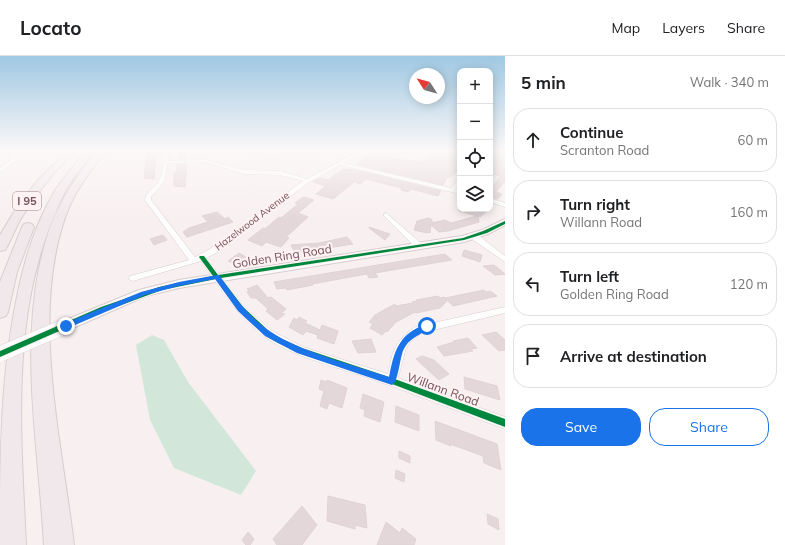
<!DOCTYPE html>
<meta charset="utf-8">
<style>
body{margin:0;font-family:Mulish,sans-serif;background:#f2f2f2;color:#202124}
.controls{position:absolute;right:12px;top:12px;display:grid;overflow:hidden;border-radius:8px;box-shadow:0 2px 10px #0003}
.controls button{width:36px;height:36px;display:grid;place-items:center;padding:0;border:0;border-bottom:1px solid #e0e0e0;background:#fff;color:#202124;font:20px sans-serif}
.compass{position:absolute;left:409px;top:12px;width:36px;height:36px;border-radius:50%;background:#fff;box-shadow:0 2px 10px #0003;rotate:306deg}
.stop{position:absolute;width:12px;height:12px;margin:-9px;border:3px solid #1a73e8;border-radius:50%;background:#fff}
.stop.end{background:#1a73e8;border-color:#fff;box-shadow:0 1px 4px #0008}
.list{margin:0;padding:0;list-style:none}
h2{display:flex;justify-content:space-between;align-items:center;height:52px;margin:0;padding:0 16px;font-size:17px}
h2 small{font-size:13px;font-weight:400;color:#757577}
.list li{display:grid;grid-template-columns:26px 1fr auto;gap:12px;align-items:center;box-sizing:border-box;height:64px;margin:0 8px 8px;padding:0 8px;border:1px solid #e0e0e0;border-radius:16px}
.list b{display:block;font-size:15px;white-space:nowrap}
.list p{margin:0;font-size:13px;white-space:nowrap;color:#757577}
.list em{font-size:13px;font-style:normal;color:#757577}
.actions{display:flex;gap:8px;padding:12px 16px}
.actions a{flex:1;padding:9px 0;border:1px solid #1a73e8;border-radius:16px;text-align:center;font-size:14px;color:#1a73e8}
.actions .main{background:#1a73e8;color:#fff}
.icon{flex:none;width:22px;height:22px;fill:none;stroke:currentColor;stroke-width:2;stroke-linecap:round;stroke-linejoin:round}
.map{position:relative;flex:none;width:505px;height:489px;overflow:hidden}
header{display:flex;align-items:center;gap:24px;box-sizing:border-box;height:56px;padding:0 20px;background:#fff;border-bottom:1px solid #e0e0e0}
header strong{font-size:19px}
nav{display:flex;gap:22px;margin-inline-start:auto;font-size:14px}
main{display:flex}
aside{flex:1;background:#fff}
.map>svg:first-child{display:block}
.green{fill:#efeadc}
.water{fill:#d2e7da}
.building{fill:#e4d7da;stroke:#e0d2d5}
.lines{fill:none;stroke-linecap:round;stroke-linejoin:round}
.street-casing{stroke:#d6cccd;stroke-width:1}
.secondary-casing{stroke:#d7ccce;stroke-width:2}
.highway-casing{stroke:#d9cdcf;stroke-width:2}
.street{fill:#fefdfd;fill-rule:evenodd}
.secondary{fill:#fefdfd;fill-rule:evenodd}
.highway{fill:#f0e8eb;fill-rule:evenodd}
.secondary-bridge-casing{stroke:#d7ccce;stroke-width:16;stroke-linecap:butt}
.secondary-bridge{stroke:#fefdfd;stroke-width:15}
.cycleway-casing{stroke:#fef2f3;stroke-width:2}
.cycleway{fill:#00873e;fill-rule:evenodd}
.route{fill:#1a73e8}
.labels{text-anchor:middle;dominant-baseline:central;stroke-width:4;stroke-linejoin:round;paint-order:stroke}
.far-street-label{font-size:10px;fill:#74515c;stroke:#fef2f3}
.shield{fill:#fef2f3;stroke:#9d8189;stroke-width:1}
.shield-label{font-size:11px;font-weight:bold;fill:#74515c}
.street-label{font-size:12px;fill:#74515c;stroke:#fef2f3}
</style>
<header>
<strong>Locato</strong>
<nav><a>Map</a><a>Layers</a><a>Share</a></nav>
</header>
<main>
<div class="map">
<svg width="505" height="489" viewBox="0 0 505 489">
<rect width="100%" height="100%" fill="#f8f0f0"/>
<path class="green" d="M300,94h24c-20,9 -40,9 -62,9l-2,-2 25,-6 8,1z"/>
<path class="water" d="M152,279l12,5 24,42 68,89 -15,24 -67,-27 -24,-48 -14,-75z"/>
<path class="building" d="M148,94h8l-2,29 -10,-1 1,-3 -1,-1z
M178,94h7l1,9h-8z
M375,94h32v2l-20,6 35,4 17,-12h20l-8,5 9,2v7l-4,4h2l-2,3h1l-7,6h-3l-4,8 -87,-21z
M505,99v26l-9,11 6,2 -4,5 -8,-2v-7l11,-14 -11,-3v-16z
M177,108h10l-2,23 -11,-1v-13l3,-1z
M344,113l6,1 1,-1 90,22 -3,5 -27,-7 -3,3 -7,-2 1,-2 -36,-9 -6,5 -6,-2 -21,17 -17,-5 10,-8 -13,-4 7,-4 8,2z
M303,141l11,3 -16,13 10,4 -22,20 3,1 -8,9 -15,-5 -4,4 -14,-6 15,-12 2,1 14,-12 2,1 17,-14 -3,-1z
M460,153h29l-9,8 -2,-1 1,6 -31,9 -9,1 -8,-7 -1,8 -3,-1v1l-13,-3 3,-9 12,-3 3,2v3l13,-3 6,3 26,-7 -18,-5z
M217,156l8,7 3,-2 5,5 -46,15 -4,-5 6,-4 19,-6 -6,-6z
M369,172v-1l21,7 -5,6z
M163,179l4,5 -13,5 -4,-6z
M347,181l6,7 -58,9 -4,-8 28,-2z
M464,194l18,5 -2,7 -18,-6z
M239,197l7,4 -10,8 -8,-4z
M445,198l7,6 -77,13 3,4 -9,1 -2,-4 -55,10 1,1 -26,5 -1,-2 -9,1 -3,-7z
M494,209l11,9 -10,1 -12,-9z
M257,229l11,13 3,-1 15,12 -5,4 4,1 -8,6 -11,-9 2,-2 -12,-11h-5l-4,-6 2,-1 -2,-2z
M484,234l2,2 4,-1 7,5 -44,10 -8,-8z
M438,240l2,2 4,-1 3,4 -7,7 -24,5 -1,-1 -19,10 -9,10 -1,-1 -4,4 -12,-7 3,-4 -4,-2 6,-7 20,-11 1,2 17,-3 -1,-1 5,-1 -1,-1z
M299,261l8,4 -2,2 15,7 2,-5 16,6 -4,13 -17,-6 1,-3 -12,-4 -3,4 -14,-8 5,-9 3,2z
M496,276l9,8v10l-6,1 -17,-16z
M468,282l9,10 -6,1 2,2 -29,5 -7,-9 17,-5 -1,-1z
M371,283l5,13 -18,1 -6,-12z
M422,300l12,4 15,14 -10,6 -23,-21z
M464,321l33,9 3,14 -35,-11z
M321,324l6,2v-2l20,8 -5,20 -13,-5 -2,6 -7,-3 4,-15 -5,-2z
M363,338l21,8 -4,20 -16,-6 1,-6 -5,-2z
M396,350l23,9v16l-24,-9z
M435,365l62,23 4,26 -17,-7 -1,-7 -33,-12 1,2 -15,-6z
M399,395l11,5v7l-11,-5z
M396,414l9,4 -1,8 -9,-4z
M328,440l37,9 2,23 -12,-3v4l-28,-8z
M302,450l15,19 -15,20h-25l-4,-6z
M487,458l11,5 1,11 -11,-6z
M386,466l14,11 2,-5 14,11 -2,6h-37z
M248,476l6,7 -4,6h-4l-4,-5z"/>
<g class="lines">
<defs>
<path id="street" d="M164,94h4v11l37,-1 39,10 36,1 27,8 54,-29h6l-23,13 107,25 9,-10v6l-4,5 4,1v4l-120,-29 -32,18 -92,70 -10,5 38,49 28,24 31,16 85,27c5,-23 6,-32 27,-47l90,-20v6l-84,20 -11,9 -4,6 -8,30 107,39v12c-46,-17 -92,-36 -139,-52 -30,-10 -77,-22 -101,-40 -27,-20 -45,-50 -64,-76l-68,20 -3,-1 -1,-2 1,-2 59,-16 -44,-60c1,-9 9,-11 13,-18 6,-9 6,-21 6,-32zM205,106l39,12 36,1 23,6 -93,68 -15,8 -44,-57v-3l13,-15 4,-19z
M262,94h8l-19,6 -2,-1z
M424,94h5l-8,8h-4v-2z
M505,95v2l-15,1v-2z
M15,99l4,1 -3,5 -16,11v-4l12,-9z
M490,142l15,5v4l-15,-5z
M386,157l36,31v4h-6l-32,-32v-2z
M472,179h6l27,21v6l-33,-23z"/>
<path id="secondary" d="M505,163v6l-17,9 -24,8 -285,46 -33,8 -80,35 -5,-1 -2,-4 2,-4 78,-32 40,-10 283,-44 20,-6z"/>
<path id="highway" d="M68,94h9l-23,23 -19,24 -15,23 -13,27 -2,3 -5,1v-16l17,-28 20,-26z
M86,94h8c-9,13 -20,26 -28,40 -4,7 -7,15 -10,22 -46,103 -35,223 -30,333h-26c0,-97 0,-192 26,-286 7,-24 17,-49 30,-70 9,-13 20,-26 30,-39z
M98,94h8c-15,21 -31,40 -40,65 -36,101 -4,226 8,330h-30c-5,-91 -23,-186 -5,-277 4,-18 9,-38 17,-55 11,-23 25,-43 42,-63z
M28,167l4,1 2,3 -17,45 -9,40 -2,4 -6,2v-36l22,-55 2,-3z"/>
</defs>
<use href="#street" class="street-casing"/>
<use href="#secondary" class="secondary-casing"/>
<use href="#highway" class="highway-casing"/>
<use href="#street" class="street"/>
<use href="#secondary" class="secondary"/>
<use href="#highway" class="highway"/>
<defs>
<path id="secondary-bridge" d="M0,298l66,-28"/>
</defs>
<use href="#secondary-bridge" class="secondary-bridge-casing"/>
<use href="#secondary-bridge" class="secondary-bridge"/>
<defs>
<path id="cycleway" d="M505,165v3l-18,9 -23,7 -243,38 22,29 27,25 12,7 20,9 90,30 113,41v8l-113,-43 -94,-32 -20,-9 -12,-7 -27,-25 -23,-32 -54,11 -57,21 -105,46v-6l101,-44 58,-20 54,-11 -14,-19 1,-1h4l14,19 245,-37 20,-7z"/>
</defs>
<use href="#cycleway" class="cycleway-casing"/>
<use href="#cycleway" class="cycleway"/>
</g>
<linearGradient id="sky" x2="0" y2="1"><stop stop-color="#9fc8e2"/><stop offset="0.58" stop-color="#fcf8f8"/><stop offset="1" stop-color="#fcf8f8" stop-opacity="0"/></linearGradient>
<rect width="505" height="163" fill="url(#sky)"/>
<path class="route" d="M217,219h2c15,21 30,43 52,57 30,20 82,33 118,45 5,-26 10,-44 38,-53l3,2c-7,10 -20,9 -27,25 -3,7 -5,32 -11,34l-95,-32 -32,-17 -27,-25 -23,-32 -36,7 -34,9 -77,33h-5l-1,-2 1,-2 78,-32 38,-10z"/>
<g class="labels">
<g class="far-street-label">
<text transform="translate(252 165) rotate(-37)">Hazelwood Avenue</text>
</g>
<rect class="shield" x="13" y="136" width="28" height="18" rx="3"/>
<g class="shield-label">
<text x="27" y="145">I 95</text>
</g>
<g class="street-label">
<text transform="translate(282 200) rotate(-9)">Golden Ring Road</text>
<text transform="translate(443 333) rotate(20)">Willann Road</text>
</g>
</g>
</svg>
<div class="controls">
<button>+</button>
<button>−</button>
<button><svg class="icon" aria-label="locate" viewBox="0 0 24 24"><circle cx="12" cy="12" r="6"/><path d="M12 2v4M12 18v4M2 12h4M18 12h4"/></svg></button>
<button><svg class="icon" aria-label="layers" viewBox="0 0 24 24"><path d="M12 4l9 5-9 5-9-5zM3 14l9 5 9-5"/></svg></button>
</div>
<svg class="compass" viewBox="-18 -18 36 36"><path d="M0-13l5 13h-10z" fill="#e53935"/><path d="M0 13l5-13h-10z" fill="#757577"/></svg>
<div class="stop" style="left:427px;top:270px"></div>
<div class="stop end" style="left:66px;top:270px"></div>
</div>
<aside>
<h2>5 min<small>Walk · 340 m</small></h2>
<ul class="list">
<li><svg class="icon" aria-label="ahead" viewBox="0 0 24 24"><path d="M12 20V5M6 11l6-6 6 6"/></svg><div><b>Continue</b><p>Scranton Road</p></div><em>60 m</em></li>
<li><svg class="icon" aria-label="right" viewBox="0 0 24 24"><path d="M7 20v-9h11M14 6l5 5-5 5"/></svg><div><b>Turn right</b><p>Willann Road</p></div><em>160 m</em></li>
<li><svg class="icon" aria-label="left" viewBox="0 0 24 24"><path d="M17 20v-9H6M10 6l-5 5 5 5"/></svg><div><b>Turn left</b><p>Golden Ring Road</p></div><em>120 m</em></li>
<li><svg class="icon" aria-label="arrive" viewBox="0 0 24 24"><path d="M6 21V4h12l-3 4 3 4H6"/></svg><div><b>Arrive at destination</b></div></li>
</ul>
<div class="actions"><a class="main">Save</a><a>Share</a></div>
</aside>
</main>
